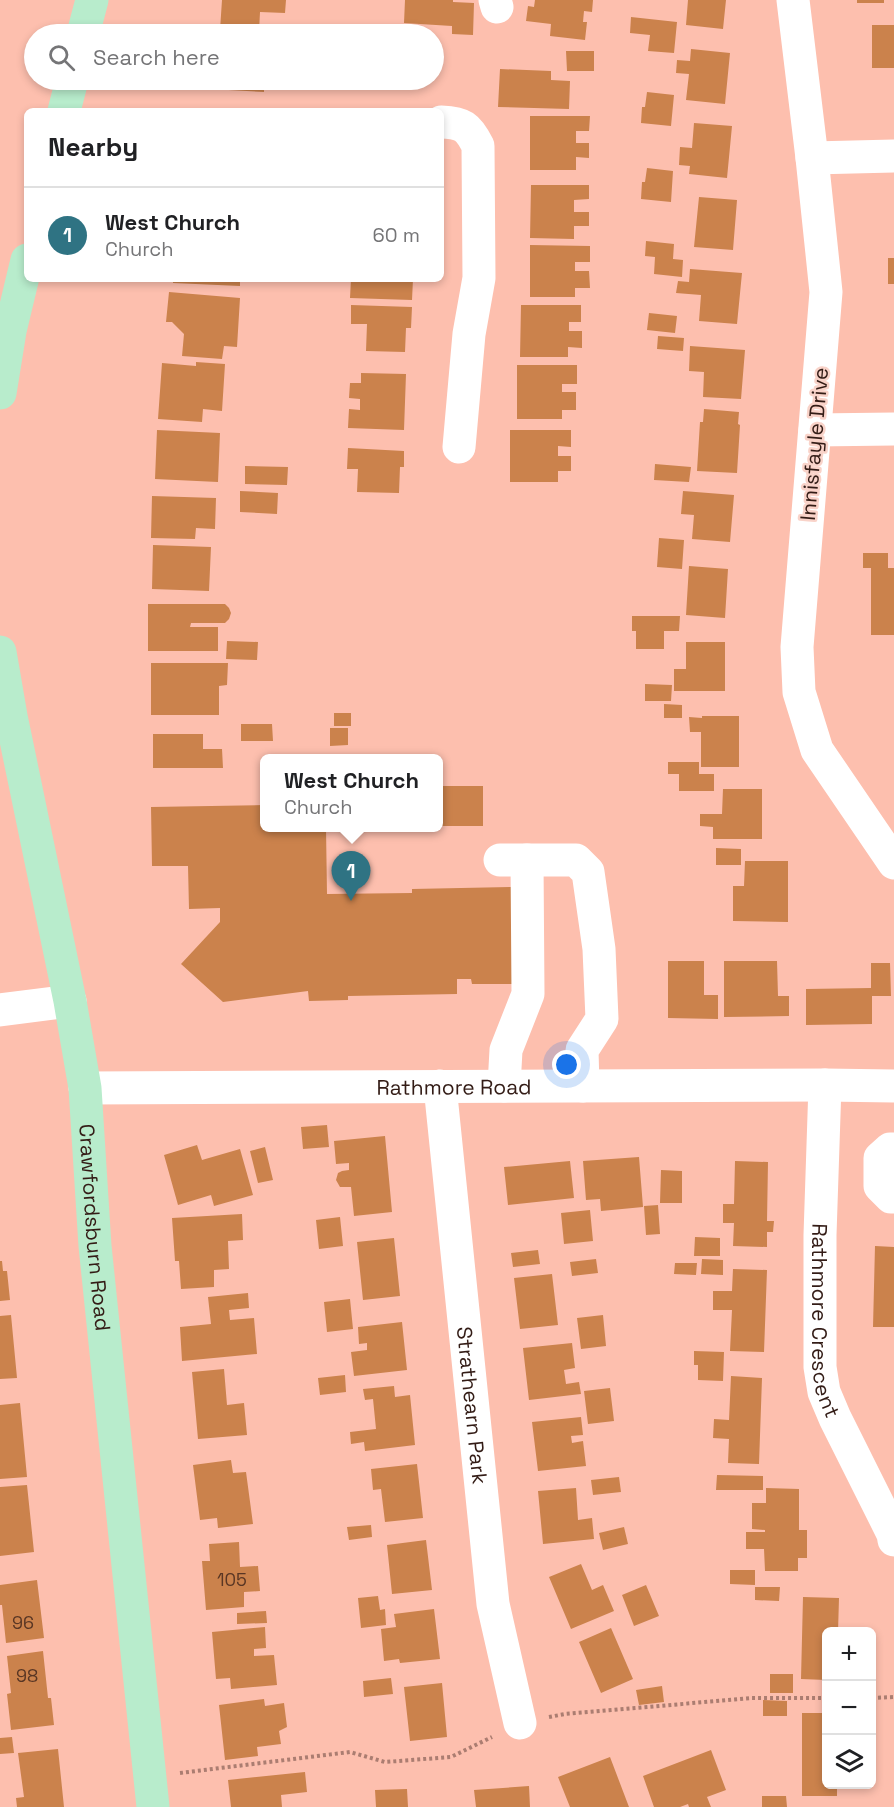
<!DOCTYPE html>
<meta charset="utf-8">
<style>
body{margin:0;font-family:"Space Grotesk",sans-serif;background:#f6f6f6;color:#202124}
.controls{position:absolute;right:18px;bottom:18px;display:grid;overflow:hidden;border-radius:9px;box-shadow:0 3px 9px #0003}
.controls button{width:54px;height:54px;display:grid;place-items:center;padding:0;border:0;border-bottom:2px solid #e0e0e0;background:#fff;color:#202124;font:30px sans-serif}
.you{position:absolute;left:567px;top:1065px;width:21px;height:21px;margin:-15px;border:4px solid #fff;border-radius:50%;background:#1a73e8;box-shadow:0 0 0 9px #1a73e833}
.badge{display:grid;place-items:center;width:39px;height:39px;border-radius:50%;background:#2f7383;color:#fff;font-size:20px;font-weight:700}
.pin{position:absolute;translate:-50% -50px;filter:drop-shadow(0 2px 3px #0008)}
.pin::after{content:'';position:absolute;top:32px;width:21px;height:18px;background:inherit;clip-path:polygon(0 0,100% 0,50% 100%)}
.popup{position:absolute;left:260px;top:754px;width:183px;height:78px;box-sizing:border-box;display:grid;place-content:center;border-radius:9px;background:#fff;filter:drop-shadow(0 2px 4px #0005);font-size:20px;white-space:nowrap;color:#757577}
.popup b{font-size:22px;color:#202124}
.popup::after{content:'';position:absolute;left:50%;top:100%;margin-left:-12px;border:12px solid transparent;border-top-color:#fff}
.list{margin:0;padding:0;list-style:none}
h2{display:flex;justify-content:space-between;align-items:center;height:78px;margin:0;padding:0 24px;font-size:26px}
h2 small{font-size:20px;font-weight:400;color:#757577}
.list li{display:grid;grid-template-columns:39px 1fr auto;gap:18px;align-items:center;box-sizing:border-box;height:96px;padding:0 24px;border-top:2px solid #e0e0e0}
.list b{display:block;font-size:22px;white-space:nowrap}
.list p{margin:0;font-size:20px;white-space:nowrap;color:#757577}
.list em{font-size:20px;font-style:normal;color:#757577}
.icon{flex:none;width:33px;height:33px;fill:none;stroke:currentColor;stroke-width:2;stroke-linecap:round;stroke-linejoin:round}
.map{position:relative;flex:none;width:894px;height:1807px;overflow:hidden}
.search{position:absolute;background:#fff;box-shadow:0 3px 9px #0003;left:24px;top:24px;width:420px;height:66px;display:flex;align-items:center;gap:15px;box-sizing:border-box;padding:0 21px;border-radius:33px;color:#757577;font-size:22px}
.panel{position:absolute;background:#fff;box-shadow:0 3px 9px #0003;left:24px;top:108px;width:420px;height:174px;border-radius:9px}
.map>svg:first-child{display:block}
.building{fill:#cb824c}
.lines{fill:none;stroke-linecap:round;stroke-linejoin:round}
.path{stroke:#ab7d71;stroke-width:4;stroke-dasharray:3 3;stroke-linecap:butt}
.minor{stroke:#fff;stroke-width:33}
.major{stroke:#b8eccc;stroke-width:33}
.labels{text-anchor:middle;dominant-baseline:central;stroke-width:5;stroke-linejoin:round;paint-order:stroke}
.number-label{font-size:18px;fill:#593624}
.street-label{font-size:21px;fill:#331c16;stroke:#f9d3c9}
</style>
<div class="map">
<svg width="894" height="1807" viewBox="0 0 894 1807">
<rect width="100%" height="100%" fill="#fdbfae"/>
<path class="building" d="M222,0h64l-1,13 -25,-1 -1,20 -39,-2z
M405,0h48v2l21,1 -1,32 -21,-1v-8l-48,-3z
M535,0h58l-1,12 -8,-1 -1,11h4l-2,18 -35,-4 1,-12 -25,-3 2,-15 6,1z
M688,0h38l-3,29 -37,-4z
M857,0h27v3h-27z
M631,17l46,5 -3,31 -26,-2 2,-16 -20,-2z
M872,25h22v43h-22z
M691,49l39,4 -5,51 -39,-4 3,-26 -13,-1 1,-13 13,1z
M566,51h28v20h-27z
M500,69l51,2v9l19,1 -1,28 -71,-2z
M211,80h53v12l-54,-3z
M647,92l27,3 -3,31 -30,-3 1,-16h3z
M530,116h60l-1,15h-13v12h13v15l-13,-1v13h-46z
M694,123l38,3 -5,52 -38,-4 1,-8 -11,-1 1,-18 12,1z
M647,168l26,3 -2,31 -30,-3 1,-17h3z
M531,185h58v14l-15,1v12h15v14h-15v13l-44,-1z
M699,197l38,3 -4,50 -39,-3z
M646,241l28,3 -1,15 10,1 -1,17 -28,-3 1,-17 -10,-1z
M530,245l60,1v16h-15v9h14l1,17h-15v9h-45z
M888,258h6v26h-6z
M690,269l52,4 -5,51 -38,-3 2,-26 -25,-2 2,-12 11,1z
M173,279h67v7l-67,-3z
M351,279h62l-1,21 -62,-2z
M169,292l71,6 -3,49 -13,-1 -2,13 -40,-3 2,-22 -12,-12h-6z
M351,305l61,2 -1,21h-5l-1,24 -39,-1 1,-27h-16z
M521,305h60v17h-12v9h13v17l-14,-1v10h-48z
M649,313l28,3 -2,17 -28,-3z
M658,336l26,2 -1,13 -26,-2z
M690,346l55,4 -4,49 -38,-2 1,-25 -15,-1z
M196,362l29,2 -3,47 -19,-2 -1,13 -44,-3 4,-56 34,3z
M517,365h60v19h-15v8h14v18h-14v9h-45z
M361,373l45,1 -2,56 -56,-2 1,-19 11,1v-11l-11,-1 1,-15h11z
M704,409l35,3 -1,12 2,1 -3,48 -40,-2 3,-49h3z
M157,430l63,3 -2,49 -63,-3z
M510,430h61v17l-13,-1v10h13v15h-13v11h-48z
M348,448l56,3v16h-4l-1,26 -42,-1 1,-23h-11z
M655,464l36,3 -2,15 -35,-2z
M245,466l43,1 -1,18 -42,-1z
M240,491l38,2 -1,21 -37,-2z
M683,491l51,4 -4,47 -38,-3 2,-24 -13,-1z
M152,496l64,2 -1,31 -19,-1 -1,11 -44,-1z
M659,538l25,2 -2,29 -25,-2z
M153,545l58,2 -2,44 -57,-2z
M863,553h25v15h6v67h-23v-67h-8z
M689,566l39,3 -3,49 -39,-3z
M148,604h77l4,4 2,5 -2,6 -4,4h-34l-1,4h28v24h-70z
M632,616h48l-1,15h-15v18h-28v-18h-4z
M227,641l31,1 -1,18 -31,-1z
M686,642h39v49h-51v-22h12z
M151,663h77l-1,22 -8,1v29h-68z
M645,684l27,1 -1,16h-26z
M664,704l18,1v13h-18z
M334,713h17v13h-17z
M702,716h37v51h-38v-35h-11l-1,-15 13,1z
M241,724h31l1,17h-32z
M330,728h18v17l-18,1z
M153,734h50v15h19l1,19h-70z
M668,762h31v12h15v17h-35v-17h-11z
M438,786h45v40h-45z
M723,789h39v50h-49v-12l-13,-1v-12h22z
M264,805v23h62l1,66 85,-1v-4l101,-2 1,97h-42l-1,-5h-14v15l-109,2v4l-39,1 -1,-10 -85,11 -42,-38 39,-42v-14l-31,1 -1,-43h-36l-1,-59z
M380,828h23v2h-23z
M716,848l25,1v16h-25z
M745,861h43v61l-55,-1v-35h11z
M668,961h36v34h14v24l-50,-1z
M724,961h53l1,35h11v20l-65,1z
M871,963h19l1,33h-19v28l-66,1v-36l65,-1z
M327,1125l2,22 -26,2 -2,-22z
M385,1136l7,76 -38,4 -3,-29h-11l-4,-7 2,-7 4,-2 7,-1v-7l-13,1 -2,-23z
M197,1145l5,15 38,-11 13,46 -39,11 -3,-11 -33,10 -14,-50z
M265,1147l8,33 -15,3 -8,-32z
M639,1157l4,50 -42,4 -1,-12 -14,1 -3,-39z
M570,1161l4,37 -66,7 -4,-38z
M735,1161l33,1 -1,59h7l-1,11h-6v15l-34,-1 1,-23h-11v-19h11z
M661,1170l21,1v32h-22z
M658,1205l2,29 -14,1 -2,-29z
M590,1210l3,31 -29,3 -3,-31z
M242,1214l1,26 -15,1 1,28 -15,1v17l-33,2 -2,-28h-4l-3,-43z
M340,1217l3,29 -24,3 -3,-29z
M695,1237l25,1v18h-26z
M394,1238l6,58 -37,4 -6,-58z
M875,1246l19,1v80h-21z
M538,1250l2,14 -27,3 -2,-14z
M596,1259l2,14 -26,3 -2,-14z
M702,1259l21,1v15l-22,-1z
M0,1261h2l1,10h4l3,29 -10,1z
M675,1263h22l-1,12 -22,-1z
M733,1269l34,1 -3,82 -34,-1 2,-41h-19v-19h19z
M552,1274l6,51 -38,4 -6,-51z
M248,1293l1,15 -20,2 1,10 24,-2 3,36 -75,7 -2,-34 31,-3 -3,-27z
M350,1299l3,30 -26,3 -3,-30z
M11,1315l6,63 -17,1v-63z
M603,1315l3,31 -25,3 -4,-31z
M402,1322l5,48 -53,6 -3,-24 16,-2v-7l-8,1 -1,-17z
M572,1343l3,25 -11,2 2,14 13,-2 2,12 -52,6 -6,-52z
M694,1351l30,1 -1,29 -25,-1v-15h-4z
M224,1369l3,36 17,-2 3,32 -49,4 -6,-67z
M345,1375l1,17 -26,3 -2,-17z
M731,1376l31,2 -3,86 -31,-1 1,-24 -16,-1 1,-19 15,1z
M394,1386l1,11 15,-2 5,50 -50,6 -1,-9 -13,2 -1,-12 26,-3 -3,-30 -8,1 -2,-11z
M610,1388l4,33 -26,3 -4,-33z
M20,1403l7,74 -27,2v-74z
M581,1417l2,18 -12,1 1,7 11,-2 3,25 -48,5 -6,-49z
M231,1460l2,13 13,-1 7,52 -35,4 -1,-10 -17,2 -7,-55z
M417,1464l6,54 -38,4 -4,-33 -8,1 -2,-21z
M717,1475l46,1v14h-47z
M619,1477l2,15 -28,3 -2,-15z
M27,1485l7,67 -34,4v-69z
M576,1488l2,32 14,-2 2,21 -51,5 -5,-53z
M766,1488l33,1v41h8v28h-9v13h-33l-1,-22h-18v-17h19v-2l-13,-1v-26h14z
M371,1525l1,12 -23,3 -2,-13z
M624,1527l4,17 -25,6 -4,-17z
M426,1540l6,50 -40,4 -5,-49z
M239,1542l1,25 18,-1 2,25 -16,1v15l-38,3 -4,-49h8l-1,-17z
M581,1564l11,26 11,-5 11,26 -43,18 -22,-52z
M730,1570h25v15l-25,-1z
M37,1580l7,58 -38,5 -4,-38h-2v-20z
M646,1585l13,31 -25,10 -12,-31z
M755,1587h25l-1,14 -24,-1z
M378,1596l2,14 5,-1 1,16 -25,3 -3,-30z
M803,1597l36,1 -1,34h-12v48l-25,-1z
M434,1609l6,50 -40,4 -1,-4 -15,2 -3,-32 15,-2 -2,-13z
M266,1611l1,12 -30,1v-11z
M265,1627l1,21 -12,1v7l20,-1 3,30 -46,4 -1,-11 -14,1 -4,-47z
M611,1628l22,51 -32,14 -22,-51z
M43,1651l5,47h3l3,27 -43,5 -4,-36 4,-1 -4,-37z
M770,1674h23v19h-23z
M391,1678l2,16 -29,3 -1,-16z
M442,1683l5,54 -37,4 -6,-54z
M662,1686l2,16 -25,3 -3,-15z
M264,1699l1,7 19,-3 3,24 -8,4 2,13 -24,3 1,9 -33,4 -6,-55z
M763,1700l24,1v15h-24z
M802,1713h24v72h11v11h-35z
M12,1737l2,16 -14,1v-16z
M58,1749l6,58h-47l-1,-9 8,-1 -6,-44z
M711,1750l15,40 -19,7 4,10h-22l-1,-3 -8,3h-26l-11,-31z
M610,1757l19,50h-59l-12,-30z
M305,1772l2,20 -26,3 1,12h-51l-3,-27z
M529,1786l1,21h-54l-2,-17z
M407,1789l1,18h-32l-1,-17z
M762,1796h24l1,11h-25z"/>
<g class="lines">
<path class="path" d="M872,1698l22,-1
M549,1717l16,-3 187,-16h74
M180,1773l170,-21 35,10 66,-5 41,-20"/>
<g class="minor">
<path d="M495,0l2,7"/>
<path d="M793,0l19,158 14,134 -29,355 2,45 18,58 77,113"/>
<path d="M441,122c22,1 27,4 37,24l1,132 -10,56 -10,113"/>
<path d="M812,158l82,-2"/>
<path d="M815,430l79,-1"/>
<path d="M500,860h76l12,12 11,77 3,70 -20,31 1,36"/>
<path d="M0,1010l70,-9"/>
<path id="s1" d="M825,1085l-5,150v132l4,25 11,26 58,116 1,6"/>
<path id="s2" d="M440,1086l53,518 27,119"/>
<path d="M504,1086l2,-36 22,-56 -1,-134"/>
<path id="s3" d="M85,1088l740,-3 69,1"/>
<path d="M894,1149h-4l-10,9v28l11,11h3"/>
</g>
<g class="major">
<path d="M83,34l9,-34"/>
<path d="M64,111l8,-31"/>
<path d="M0,393l10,-62 17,-71"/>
<path id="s4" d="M0,652l11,64 59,285 15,87 10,158 58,561"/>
</g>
</g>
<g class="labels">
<g class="number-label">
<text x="232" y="1579">105</text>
<text x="23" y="1622">96</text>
<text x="27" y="1675">98</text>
</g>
<g class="street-label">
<text transform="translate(814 444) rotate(-85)">Innisfayle Drive</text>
<text stroke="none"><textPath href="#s3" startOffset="369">Rathmore Road</textPath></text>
<text stroke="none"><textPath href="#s4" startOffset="584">Crawfordsburn Road</textPath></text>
<text stroke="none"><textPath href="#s1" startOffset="236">Rathmore Crescent</textPath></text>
<text stroke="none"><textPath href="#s2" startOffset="321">Strathearn Park</textPath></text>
</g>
</g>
</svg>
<div class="controls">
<button>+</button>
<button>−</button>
<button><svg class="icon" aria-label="layers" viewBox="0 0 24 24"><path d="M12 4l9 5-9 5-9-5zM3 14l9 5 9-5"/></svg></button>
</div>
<div class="you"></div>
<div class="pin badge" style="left:351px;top:901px">1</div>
<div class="popup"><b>West Church</b>Church</div>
<div class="search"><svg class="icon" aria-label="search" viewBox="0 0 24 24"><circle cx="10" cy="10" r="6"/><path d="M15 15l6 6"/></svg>Search here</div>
<section class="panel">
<h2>Nearby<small></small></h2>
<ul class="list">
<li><span class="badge">1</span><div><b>West Church</b><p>Church</p></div><em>60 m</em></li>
</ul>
</section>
</div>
